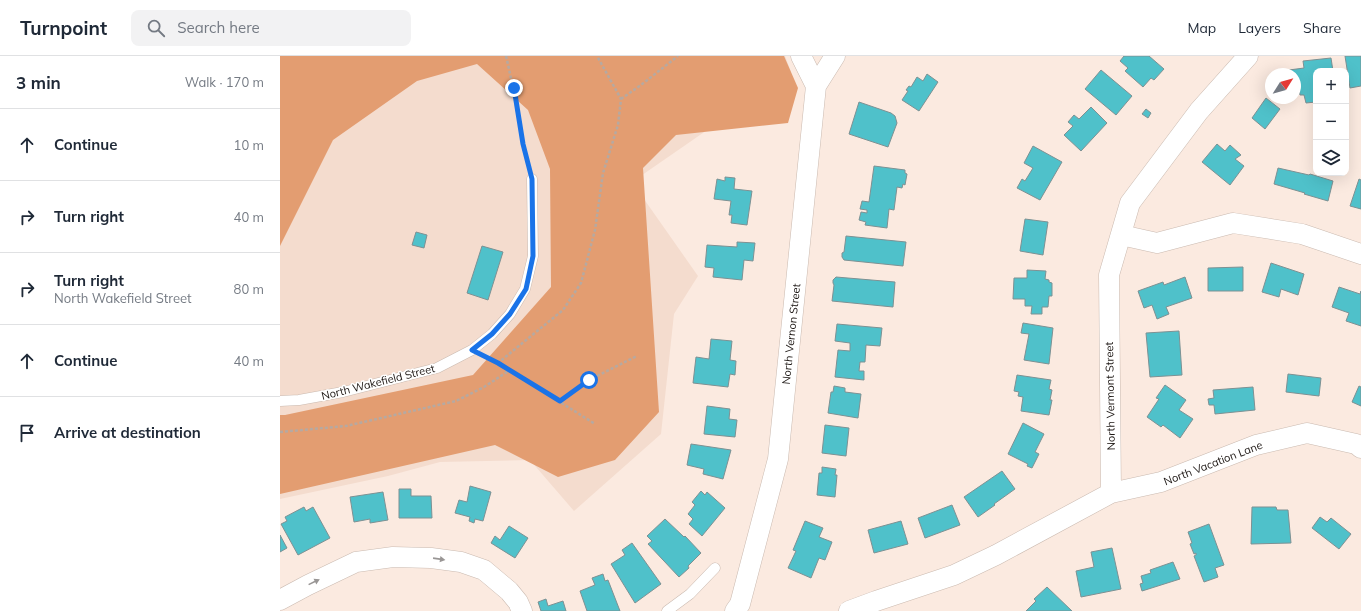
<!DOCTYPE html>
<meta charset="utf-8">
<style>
body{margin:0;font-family:Mulish,sans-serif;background:#f2f2f3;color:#1f2937}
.controls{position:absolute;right:12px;top:12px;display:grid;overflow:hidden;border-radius:8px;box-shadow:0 4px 16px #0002}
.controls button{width:36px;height:36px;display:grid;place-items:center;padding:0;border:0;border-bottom:1px solid #e0e1e3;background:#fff;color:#1f2937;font:20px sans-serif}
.compass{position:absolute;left:985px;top:12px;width:36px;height:36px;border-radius:50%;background:#fff;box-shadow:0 4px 16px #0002;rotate:53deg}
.stop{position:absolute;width:12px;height:12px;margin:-9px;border:3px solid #1a73e8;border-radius:50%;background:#fff}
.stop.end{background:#1a73e8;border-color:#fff;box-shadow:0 1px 4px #0008}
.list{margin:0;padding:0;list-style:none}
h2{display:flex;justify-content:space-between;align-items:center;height:52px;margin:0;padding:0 16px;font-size:17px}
h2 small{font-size:13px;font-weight:400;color:#747a83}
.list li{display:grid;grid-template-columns:26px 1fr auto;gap:12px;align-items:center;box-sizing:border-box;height:72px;padding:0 16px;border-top:1px solid #e0e1e3}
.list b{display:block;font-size:15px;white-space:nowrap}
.list p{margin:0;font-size:13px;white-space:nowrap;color:#747a83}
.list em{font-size:13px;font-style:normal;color:#747a83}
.icon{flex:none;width:22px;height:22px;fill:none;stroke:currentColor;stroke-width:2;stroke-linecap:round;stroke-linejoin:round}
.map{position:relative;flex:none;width:1081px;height:555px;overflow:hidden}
header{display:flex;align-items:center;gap:24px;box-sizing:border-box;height:56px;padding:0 20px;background:#fff;border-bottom:1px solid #e0e1e3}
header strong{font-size:19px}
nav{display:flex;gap:22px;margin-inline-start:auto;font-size:14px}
.search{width:280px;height:36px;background:#f2f2f3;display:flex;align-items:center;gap:10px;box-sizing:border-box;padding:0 14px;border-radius:8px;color:#747a83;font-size:15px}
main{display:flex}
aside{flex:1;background:#fff}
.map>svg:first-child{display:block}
.built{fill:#f4dcce}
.forest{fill:#e39d71}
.building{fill:#4fc1ca;stroke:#7d9193}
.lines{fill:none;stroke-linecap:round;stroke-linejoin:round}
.service-casing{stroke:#cabab0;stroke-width:11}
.minor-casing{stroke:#cabab0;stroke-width:21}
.path{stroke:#b6a9a1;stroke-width:2.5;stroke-dasharray:3 2;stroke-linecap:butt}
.service{stroke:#fff;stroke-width:10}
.minor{stroke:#fff;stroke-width:20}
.oneway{fill:#999695}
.route{stroke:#1a73e8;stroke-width:5}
.labels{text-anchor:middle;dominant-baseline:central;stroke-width:3;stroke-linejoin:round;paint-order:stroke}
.street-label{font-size:11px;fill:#1c1613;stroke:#fff}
</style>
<header>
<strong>Turnpoint</strong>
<div class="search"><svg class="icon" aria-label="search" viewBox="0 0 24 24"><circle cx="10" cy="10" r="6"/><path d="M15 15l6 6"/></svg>Search here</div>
<nav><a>Map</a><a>Layers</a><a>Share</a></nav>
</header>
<main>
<aside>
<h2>3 min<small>Walk · 170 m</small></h2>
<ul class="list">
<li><svg class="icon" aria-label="ahead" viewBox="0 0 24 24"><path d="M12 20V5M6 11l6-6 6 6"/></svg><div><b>Continue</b></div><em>10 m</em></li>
<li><svg class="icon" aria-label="right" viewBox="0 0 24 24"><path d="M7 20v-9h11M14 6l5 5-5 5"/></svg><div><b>Turn right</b></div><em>40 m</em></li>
<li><svg class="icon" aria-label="right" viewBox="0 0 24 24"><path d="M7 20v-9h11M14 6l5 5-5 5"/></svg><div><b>Turn right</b><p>North Wakefield Street</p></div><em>80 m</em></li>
<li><svg class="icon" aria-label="ahead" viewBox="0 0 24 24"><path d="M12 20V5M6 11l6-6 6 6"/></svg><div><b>Continue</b></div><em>40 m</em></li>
<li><svg class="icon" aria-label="arrive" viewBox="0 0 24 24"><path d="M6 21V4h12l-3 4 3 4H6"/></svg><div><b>Arrive at destination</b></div></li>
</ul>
</aside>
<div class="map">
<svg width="1081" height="555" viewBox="0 0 1081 555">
<rect width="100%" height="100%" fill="#fbeae0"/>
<path class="built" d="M37,0h468l6,16 -159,110 66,94 -24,38 -13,120 -87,77 -44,-51 -90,2 -52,14 -108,23v-400z"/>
<path class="forest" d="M0,0h504l14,32 -10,35 -112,12 -33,33 16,244 -44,48 -57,17 -63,-32 -215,49v-79h5l188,-40 78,-88 -1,-118 -22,-59 -51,-46 -60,17 -84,59 -53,106z"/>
<path class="building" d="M844,0h25l15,13 -10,11 -3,-2 -8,9 -18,-16 3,-3 -8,-7z
M1065,0h16v30l-11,2z
M1051,2l2,13h-17v31l-10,1 -2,-8h-4l-1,-7h-4v-14h-5l-1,-4 15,-2 -1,-7z
M821,14l31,26 -16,19 -31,-26z
M647,18l11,8 -19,29 -17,-11 6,-9 -2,-1 3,-4 2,1 6,-10 6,4z
M986,42l14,11 -15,20 -13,-11z
M579,46l32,11 4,3 2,7 -9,24 -39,-13z
M811,51l16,16 -26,28 -17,-16 9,-9 -5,-4 6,-7 5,4z
M866,53l5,4 -3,5 -6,-4z
M937,88l8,7 5,-6 11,10 -6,4 9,7 -14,19 -28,-23z
M753,90l29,16 -22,38 -23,-12 5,-9 3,2 8,-13 -9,-5z
M594,110l31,4v3l2,1 -2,11 -2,-1 -1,4 -5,-1 -3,23 -5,-1 -2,19 -22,-3 1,-3 -7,-2 2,-8 6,1v-3l-7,-1 2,-8 7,1z
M998,112l31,7 1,-1 23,7 -5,20 -24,-7 1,-1 -31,-9z
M445,121l10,1 -1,11 18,2 -5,34 -16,-2 1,-8h-3l2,-14 -17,-2 3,-20 8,2z
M1079,123l2,1v29l-11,-3z
M745,163l23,3 -5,33 -23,-4z
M136,176l11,3 -3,13 -12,-3z
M566,180l60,6 -3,24 -59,-6 -2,-3v-4l2,-1z
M457,186l18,1 -2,18 -9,-1 -2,20 -29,-3 1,-9 -9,-1 2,-22 30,2z
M202,190l21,6 -15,48 -21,-7z
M991,207l33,11 -6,21 -17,-6 -2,8 -17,-5z
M963,211v24h-35v-23z
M747,214l19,1 -1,8 4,1v2l3,1v13h-3l-1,11h-6v7h-11l1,-8h-7v-7h-12l1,-21h13z
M556,221l59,5 -2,25 -61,-6 2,-16 -1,-2v-3z
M905,221l7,21 -26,9 3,7 -12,5 -5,-14 -8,3 -6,-17 25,-9 1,3z
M1059,231l21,7 1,-3v35l-15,-5 3,-8 -17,-6z
M743,267l30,5 -4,36 -25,-4 5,-26 -8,-1z
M557,268l45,4 -2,18 -14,-1 -1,17h-5l-1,9h5v9l-29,-3 3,-27 12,1v-8l-15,-2z
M899,275l3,44 -32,2 -4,-44z
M431,283l21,2 -2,19 6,1 -1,14 -5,-1 -2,13 -35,-4 3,-26 13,2z
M1008,318l33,4 -2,18 -33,-4z
M737,319l34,5 -2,9 3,1 -2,10h2l-3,15 -28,-4 2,-14 -5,-1 1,-4 -5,-1z
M885,329l21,15 -7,10 14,9 -13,19 -17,-13 -2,2 -14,-10 12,-18 -3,-1z
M554,330l11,2v4l16,2 -3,24 -30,-5 3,-21h2z
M1079,330l2,1v19l-9,-4z
M973,331l2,23 -40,4 -1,-9h-5l-1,-6 6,-1 -1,-8z
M427,350l23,3 -1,10 8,1 -2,17 -31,-3z
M743,367l21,11 -9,18 4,2 -7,14 -5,-2 1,-2 -20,-10z
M545,369l24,3 -3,28 -24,-3z
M411,388l40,6 -8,29 -20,-5 1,-5 -17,-4z
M542,411l14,2 -1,6h2l-2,22 -18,-2 2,-22h3z
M722,415l13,18 -21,15 1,1 -17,12 -14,-20z
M190,430l21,6 -8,29 -8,-2 -1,4 -5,-2 1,-4 -15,-4 4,-13 8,2z
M119,433h12v7h20l1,22h-33z
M421,435l4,4 2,-3 18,16 -23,28 -13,-12 4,-5 -5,-5 7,-9 -3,-3z
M103,436l5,28 -18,3v-4l-16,3 -4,-25z
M672,449l8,20 -35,13 -7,-20z
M24,451l2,4 7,-4 17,31 -32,17 -17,-31 6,-3 -2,-4z
M972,451h24l1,3h11l3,33 -40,1z
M1040,461l7,5 4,-4 20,16 -12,15 -27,-21z
M385,463l19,18 1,-1 16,17 -13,13 1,2 -10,9 -31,-33 4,-3 -5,-5z
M525,465l18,7 -4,9 13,5 -7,18 -6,-2 -8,20 -23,-10 8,-17 -3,-1z
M621,465l7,23 -34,9 -6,-23z
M929,468l15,41 -9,3 3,9 -14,5 -10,-26 2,-1v-2l-2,1 -4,-10 2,-1 -4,-11z
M229,470l19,12 -13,20 -24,-15 4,-7 5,4z
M0,479l7,13 -7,4z
M352,487l29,41 -26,19 -24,-39 14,-9 -3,-5z
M832,492l9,41 -40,8 -5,-26 18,-4 -3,-15z
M893,506l7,17 -38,12 -2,-7 3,-1 -2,-7 10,-3 -1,-3z
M323,518l2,7 3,-1 12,31h-33l-7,-20 15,-6 -3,-7z
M767,531l25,24h-46l10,-10 -2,-2z
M266,543l2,7 15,-5 3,10h-25l-3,-9z"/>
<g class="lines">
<defs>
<path id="service" d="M0,345l19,-1 44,-8 94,-24 35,-18 20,-16 18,-20 15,-25 8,-33 -1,-77
M387,555l23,-17 25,-26"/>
<path id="minor" d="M521,0l15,30
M841,179l36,8 76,-20 69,11 59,20
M831,437l50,-11 95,-37 51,-12 49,11 5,4
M0,544l28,-15 48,-23 37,-5 38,1 30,4 23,8 25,21 9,11 4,9
M455,555l5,-7 38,-145 38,-373 19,-30
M569,555l27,-10 78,-26 42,-20 115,-62 -2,-218 21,-72 69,-92 49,-55"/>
</defs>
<use href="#service" class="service-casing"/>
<use href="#minor" class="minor-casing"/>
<path class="path" d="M226,0c9,37 13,74 23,111
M341,43l20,-14 37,-29
M204,300l14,7 65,-53 18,-27 14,-53 8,-57 15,-48 3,-26 -24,-43
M218,307l97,61
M280,345l29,-21 48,-24
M0,376l66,-6 110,-25 28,-14 26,-17"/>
<use href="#service" class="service"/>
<use href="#minor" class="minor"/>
</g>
<defs><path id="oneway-solid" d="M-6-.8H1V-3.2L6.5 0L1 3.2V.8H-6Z"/></defs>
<g class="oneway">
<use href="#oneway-solid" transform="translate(159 503) rotate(8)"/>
<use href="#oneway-solid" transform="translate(34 526) rotate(-26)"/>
</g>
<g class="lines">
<path class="route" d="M234,32l9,56 9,35 1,77 -7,33 -16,25 -18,20 -20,16 26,13 62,38 29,-21"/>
</g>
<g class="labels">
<g class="street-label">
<text transform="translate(511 278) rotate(-84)">North Vernon Street</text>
<text transform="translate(98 326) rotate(-14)">North Wakefield Street</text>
<text transform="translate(830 340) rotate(-91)">North Vermont Street</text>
<text transform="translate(933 407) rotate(-21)">North Vacation Lane</text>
</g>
</g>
</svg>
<div class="controls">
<button>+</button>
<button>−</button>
<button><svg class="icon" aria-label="layers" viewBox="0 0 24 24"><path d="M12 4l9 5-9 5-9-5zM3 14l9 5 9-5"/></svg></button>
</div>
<svg class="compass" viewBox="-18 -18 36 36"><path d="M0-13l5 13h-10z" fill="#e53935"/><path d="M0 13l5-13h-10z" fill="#747a83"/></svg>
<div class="stop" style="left:309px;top:324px"></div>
<div class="stop end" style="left:234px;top:32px"></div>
</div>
</main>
